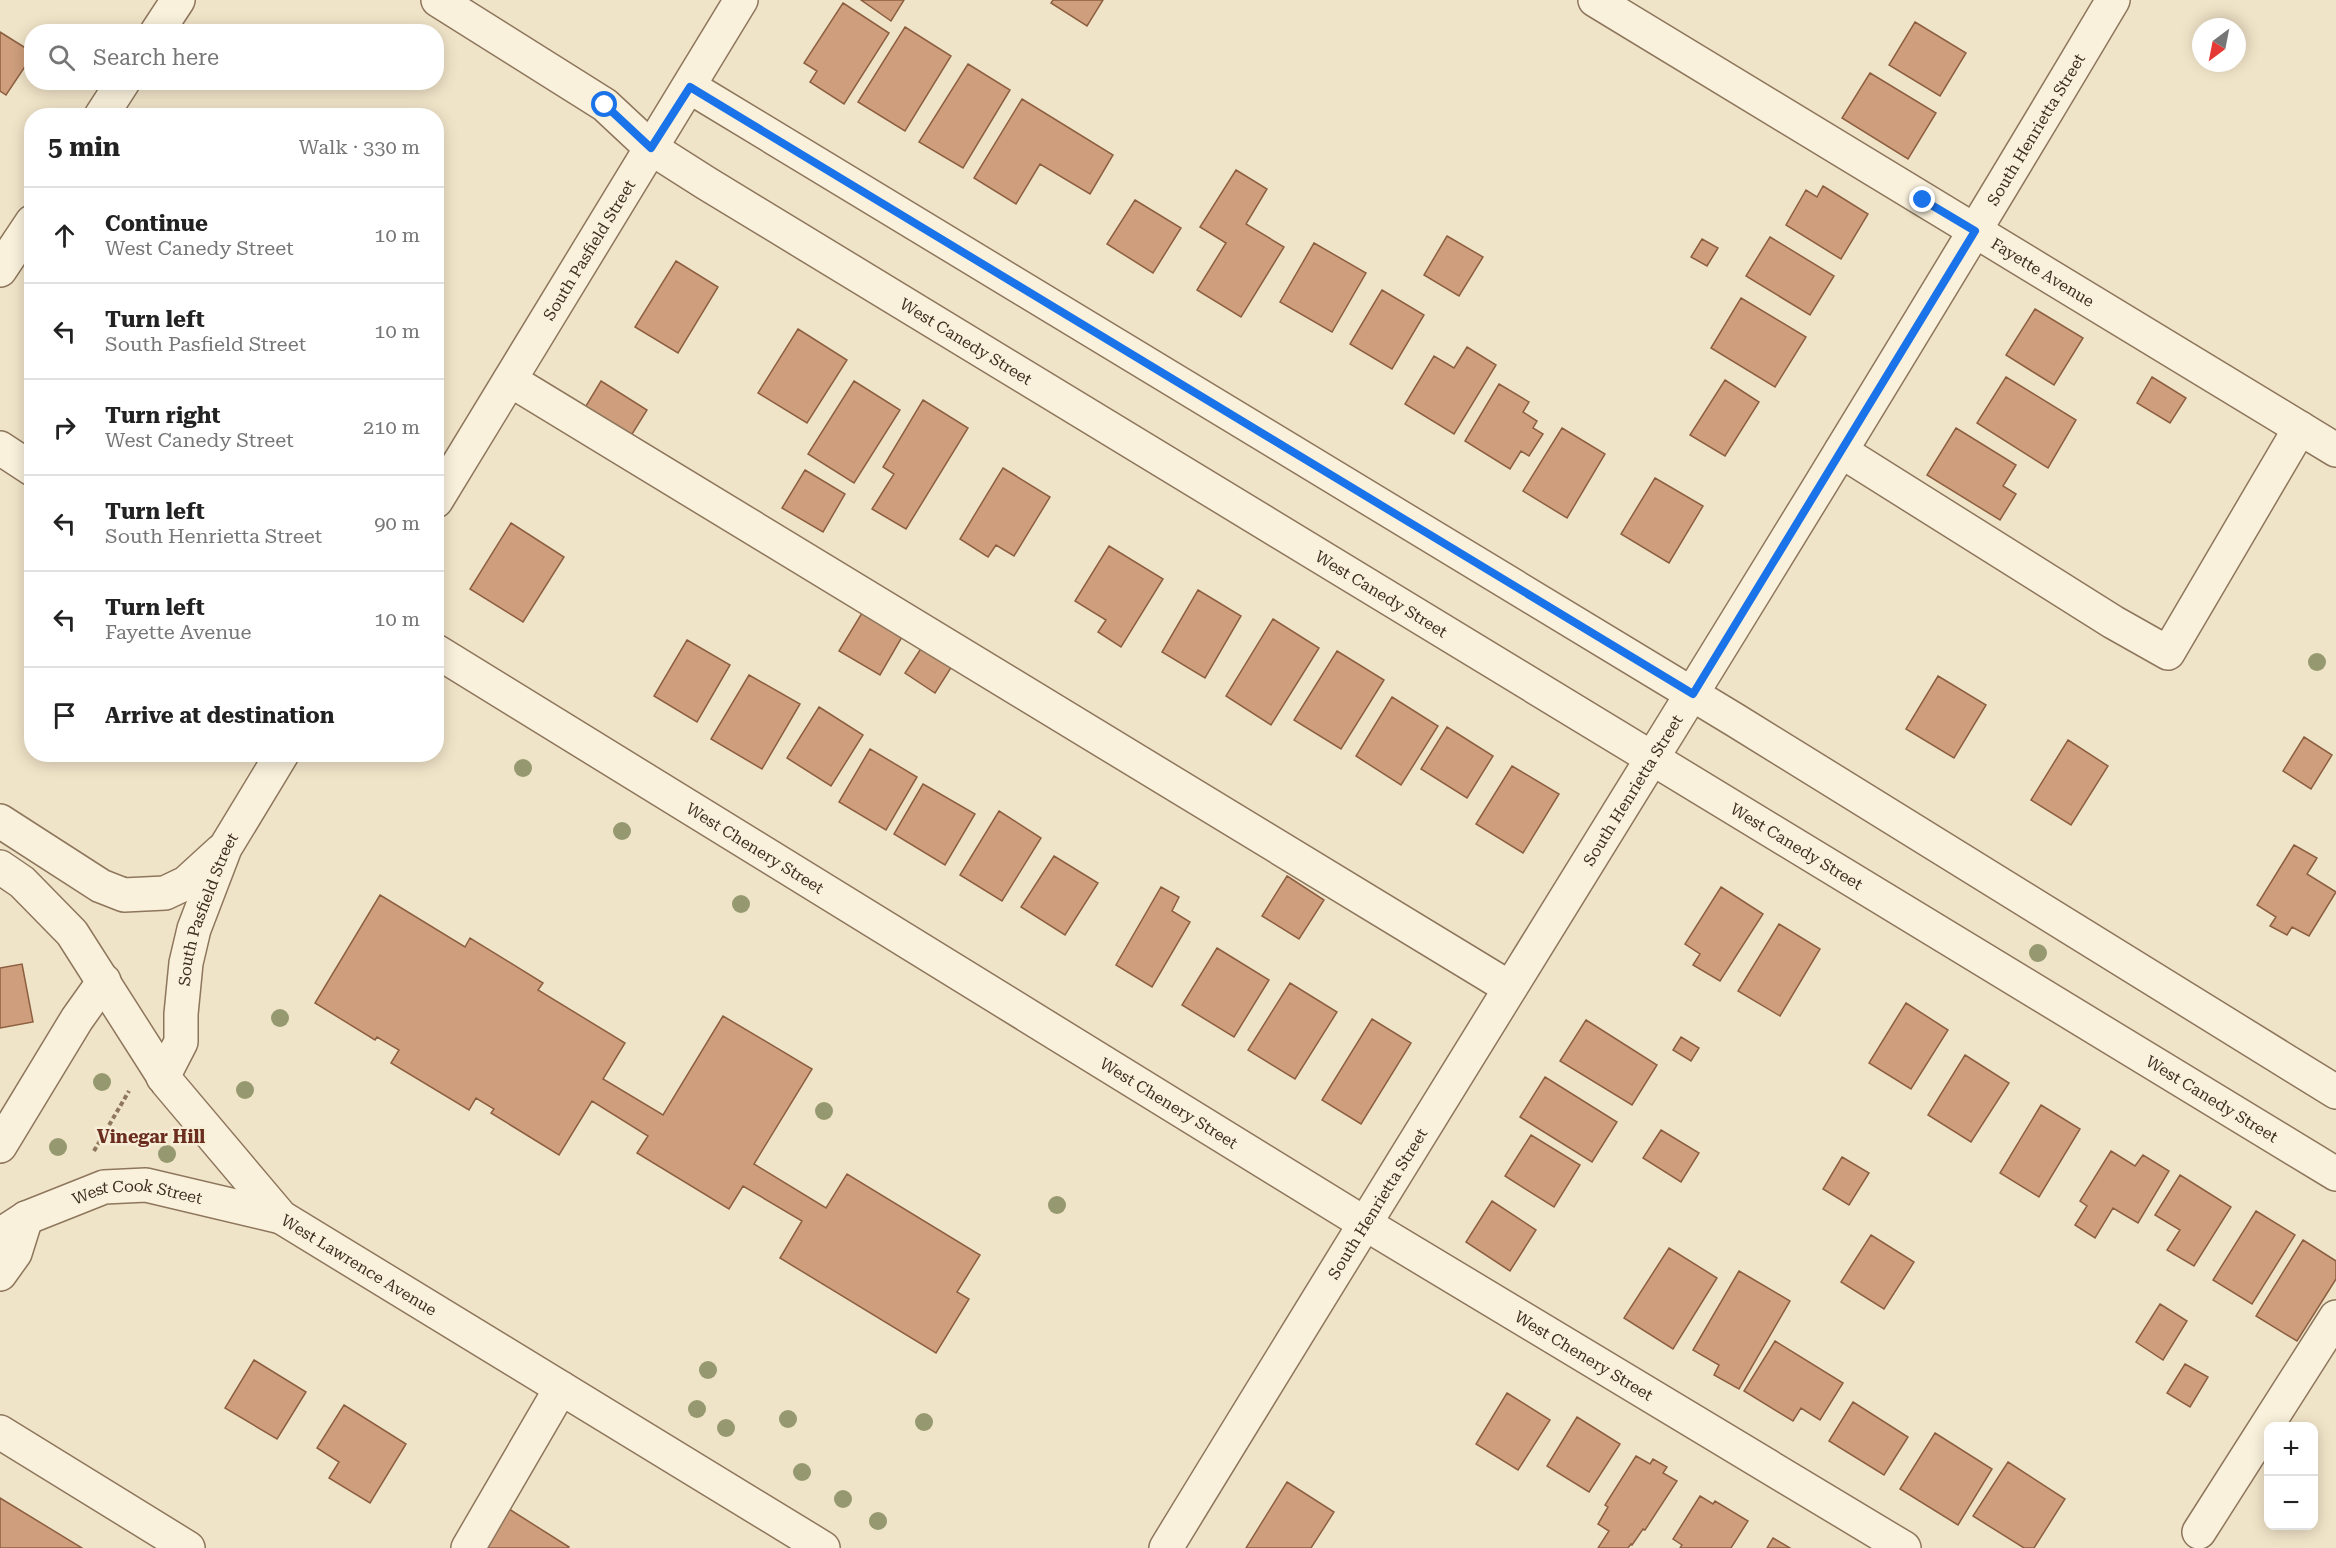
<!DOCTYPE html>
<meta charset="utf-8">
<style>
body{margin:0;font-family:"Roboto Serif",serif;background:#f6f6f6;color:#222}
.controls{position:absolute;right:18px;bottom:18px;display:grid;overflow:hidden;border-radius:12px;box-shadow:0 3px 15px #0003}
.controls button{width:54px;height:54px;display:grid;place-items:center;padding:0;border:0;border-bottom:2px solid #e0e0e0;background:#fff;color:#222;font:30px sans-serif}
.compass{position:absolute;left:2192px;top:18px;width:54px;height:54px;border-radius:50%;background:#fff;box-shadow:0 3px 15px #0003;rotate:212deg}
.stop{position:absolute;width:18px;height:18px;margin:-14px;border:4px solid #1a73e8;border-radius:50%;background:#fff}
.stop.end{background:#1a73e8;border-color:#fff;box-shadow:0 2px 6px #0008}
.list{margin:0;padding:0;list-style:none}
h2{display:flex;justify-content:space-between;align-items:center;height:78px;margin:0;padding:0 24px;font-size:26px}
h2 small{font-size:20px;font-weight:400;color:#767676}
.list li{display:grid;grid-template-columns:39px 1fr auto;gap:18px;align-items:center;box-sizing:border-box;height:96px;padding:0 24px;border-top:2px solid #e0e0e0}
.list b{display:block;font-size:22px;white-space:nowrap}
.list p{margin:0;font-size:20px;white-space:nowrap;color:#767676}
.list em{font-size:20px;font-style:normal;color:#767676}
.icon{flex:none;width:33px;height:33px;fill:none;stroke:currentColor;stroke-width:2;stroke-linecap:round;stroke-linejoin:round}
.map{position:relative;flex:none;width:2336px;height:1548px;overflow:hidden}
.search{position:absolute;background:#fff;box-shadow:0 3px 15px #0003;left:24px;top:24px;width:420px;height:66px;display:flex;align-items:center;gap:15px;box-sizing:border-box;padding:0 21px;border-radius:24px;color:#767676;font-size:22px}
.panel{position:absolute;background:#fff;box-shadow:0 3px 15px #0003;left:24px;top:108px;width:420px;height:654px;border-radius:24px}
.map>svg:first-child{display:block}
.building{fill:#cf9f7d;stroke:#8d5f41;stroke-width:1.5}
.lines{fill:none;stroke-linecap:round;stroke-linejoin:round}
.minor-casing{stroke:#8d765c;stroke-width:36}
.path{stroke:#8d765c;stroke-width:4;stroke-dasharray:4.5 3;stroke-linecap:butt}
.minor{stroke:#faf1dc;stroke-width:33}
.tree{fill:#96986f}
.route{stroke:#1a73e8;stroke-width:8}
.labels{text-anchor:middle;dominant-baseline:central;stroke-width:5;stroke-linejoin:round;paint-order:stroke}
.street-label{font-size:16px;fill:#3d2e20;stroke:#f7eed8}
.neighbourhood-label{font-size:18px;font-weight:bold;fill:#6b2e1e;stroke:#f7eed8}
</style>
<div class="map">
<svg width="2336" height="1548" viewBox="0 0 2336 1548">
<rect width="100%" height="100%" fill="#f0e4c8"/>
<path class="building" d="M861,0h43l-13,21z
M1053,0h50l-16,26 -36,-23z
M843,3l46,30 -45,71 -34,-22 7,-11 -13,-8z
M1915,22l51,31 -26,43 -51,-31z
M905,27l46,29 -46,75 -47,-29z
M0,32l32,20v4l-26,39 -6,-4z
M968,64l42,26 -47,78 -44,-26z
M1870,73l66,40 -28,46 -66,-41z
M1022,99l91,56 -23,39 -50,-30 -24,40 -42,-26z
M1236,170l31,19 -21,35 38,23 -43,70 -44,-27 29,-47 -26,-16z
M1823,186l45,28 -27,45 -55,-34 20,-35 11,7z
M1135,200l46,28 -28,45 -46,-29z
M1447,236l36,21 -24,39 -35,-21z
M1770,237l64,39 -24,39 -64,-39z
M1702,239l16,9 -11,18 -16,-9z
M1314,243l52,30 -34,59 -52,-30z
M676,261l42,26 -40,66 -43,-26z
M1382,290l42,25 -32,54 -42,-25z
M1741,298l65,39 -31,50 -64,-39z
M2035,309l48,29 -29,47 -48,-30z
M798,329l49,31 -40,63 -49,-30z
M1467,347l29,18 -42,69 -49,-30 29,-48 20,12z
M2006,377l70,43 -28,48 -71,-45z
M2152,377l34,21 -16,25 -33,-20z
M1725,380l34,22 -34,54 -35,-21z
M601,381l46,29 -18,29 -46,-28z
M854,381l46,29 -46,73 -46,-29z
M1499,384l30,18 -6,10 14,9 -4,7 10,6 -14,22 -8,-5 -11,18 -45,-28z
M923,400l45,28 -62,101 -34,-20 22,-35 -11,-7z
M1562,428l43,26 -38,64 -44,-27z
M1956,428l60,37 -13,21 13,8 -16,26 -73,-45z
M1003,468l47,29 -36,59 -18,-11 -8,12 -28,-18z
M805,470l40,24 -22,38 -41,-24z
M1655,478l48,28 -34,57 -48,-29z
M511,523l53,34 -41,65 -53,-33z
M1109,546l54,33 -42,68 -23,-15 8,-12 -31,-19z
M1198,590l43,26 -36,62 -43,-26z
M862,613l40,24 -22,38 -41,-24z
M1273,619l46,29 -48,77 -45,-29z
M687,640l43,25 -33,57 -43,-26z
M924,644l30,19 -19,30 -30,-20z
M1337,651l47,29 -43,69 -47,-29z
M749,675l51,29 -38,65 -51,-30z
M1938,676l48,29 -32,53 -48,-29z
M1392,697l46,29 -37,59 -45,-29z
M819,707l44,28 -32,51 -44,-28z
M1447,727l46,29 -26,42 -46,-29z
M2304,737l28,18 -21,34 -28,-18z
M2068,740l40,26 -37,59 -40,-25z
M870,749l47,28 -31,53 -47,-28z
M1512,766l47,28 -36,59 -47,-29z
M923,784l52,30 -30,51 -51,-31z
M999,811l42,27 -39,63 -42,-26z
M2294,845l23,13 -10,16 29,18 -27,44 -17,-9 -5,8 -17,-9 6,-9 -19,-12z
M1054,856l44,27 -33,52 -44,-28z
M1287,876l37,24 -25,39 -37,-23z
M1161,887l18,10 -7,14 18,11 -38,65 -36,-22z
M1721,887l42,27 -43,67 -27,-16 7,-11 -15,-10z
M380,895l85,52 5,-9 73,45 -5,7 87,53 -22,36 60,36 60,-99 89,53 -58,95 72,44 21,-34 133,81 -23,37 12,7 -33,54 -156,-95 22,-37 -59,-35 -14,23 -92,-56 11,-17 -56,-35 -33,54 -68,-42 3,-4 -18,-11 -7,12 -78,-47 8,-13 -22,-13 -2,3 -60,-37z
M1779,924l41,25 -40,67 -42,-25z
M1217,948l52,32 -35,57 -52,-32z
M22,964l11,58 -33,6v-60z
M1290,983l47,29 -42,67 -47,-29z
M1906,1003l42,27 -37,59 -42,-26z
M1372,1019l39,24 -50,81 -39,-24z
M1586,1020l71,45 -25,40 -72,-44z
M1681,1037l18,11 -8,13 -18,-11z
M1965,1055l44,28 -38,59 -43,-27z
M1545,1077l72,45 -25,40 -72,-45z
M2041,1105l39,24 -41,68 -39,-24z
M1661,1130l38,23 -18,29 -38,-24z
M1531,1135l49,30 -26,42 -49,-31z
M2111,1151l24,15 8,-11 26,16 -31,52 -25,-15 -18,30 -20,-13 12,-19 -7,-5z
M1842,1157l27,16 -20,32 -26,-16z
M2180,1175l51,32 -37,59 -27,-16 13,-20 -25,-15z
M1492,1201l44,29 -26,41 -44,-29z
M2256,1211l39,24 -43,69 -39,-24z
M1871,1235l43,27 -30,47 -43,-27z
M2303,1240l33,21v18l-39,62 -41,-25z
M1669,1248l48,30 -44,71 -49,-31z
M1739,1271l51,30 -51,88 -25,-14 5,-10 -26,-15z
M2160,1304l27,17 -24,39 -27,-18z
M1775,1341l68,42 -23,37 -19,-12 -8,13 -49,-30z
M254,1360l52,32 -29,47 -52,-31z
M2185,1364l23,13 -18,30 -23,-14z
M1507,1393l43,27 -32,50 -42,-26z
M1853,1402l55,35 -24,38 -55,-34z
M344,1405l62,39 -36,59 -41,-25 10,-16 -22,-14z
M1577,1417l43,27 -31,48 -42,-26z
M1935,1433l57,36 -34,56 -58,-36z
M1636,1456l14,8 3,-5 14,8 -4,6 14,8 -32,49 -2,-1 -11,16 -1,-1 -3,4h-30l11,-17 -11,-7 10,-17 -3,-2z
M2008,1462l57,37 -31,49h-10l-51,-32z
M1287,1482l47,30 -23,36h-65z
M1700,1496l13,8 2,-3 33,20 -17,27h-51l2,-3 -9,-6z
M0,1498l82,50h-82z
M509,1509l60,38 -1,1h-83z
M1773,1538l17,10h-23z"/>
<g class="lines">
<defs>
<g id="minor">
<path id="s1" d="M438,0l167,105 46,43 55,35 1630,991"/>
<path id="s2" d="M1595,0l741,450"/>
<path d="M157,32l21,-32"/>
<path d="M690,87l1045,633 601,372"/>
<path d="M101,116l22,-34"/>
<path d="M0,270l32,-48"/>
<path d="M510,380l1000,608"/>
<path d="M0,448l32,21"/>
<path d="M1841,451l272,171 55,31 132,-225"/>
<path id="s3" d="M436,501l305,-501"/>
<path id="s4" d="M436,651l928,572 540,325"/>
<path d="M0,821l101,65 23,9 41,-2 21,-10 35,-32"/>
<path id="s5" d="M0,867l22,15 50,51 95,149 114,135 542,331"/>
<path id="s6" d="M163,1077l18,-35v-28l5,-51 8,-34 31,-81 57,-94"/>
<path d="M0,1146l77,-127 27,-38"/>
<path id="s7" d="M0,1235l26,-17 78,-31 42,-2 135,32"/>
<path d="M0,1274l15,-21 11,-35"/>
<path d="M0,1432l188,116"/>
<path d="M2199,1532l137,-215"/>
<path d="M468,1548l93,-160"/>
<path id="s8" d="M1166,1548c315,-517 638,-1028 947,-1548"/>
</g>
</defs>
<use href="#minor" class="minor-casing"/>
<path class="path" d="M94,1151l35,-60"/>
<use href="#minor" class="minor"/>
</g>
<g class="tree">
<circle cx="2317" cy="662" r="9"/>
<circle cx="523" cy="768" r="9"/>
<circle cx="622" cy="831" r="9"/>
<circle cx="741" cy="904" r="9"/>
<circle cx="2038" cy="953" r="9"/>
<circle cx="280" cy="1018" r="9"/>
<circle cx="102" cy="1082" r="9"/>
<circle cx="245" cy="1090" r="9"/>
<circle cx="824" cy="1111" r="9"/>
<circle cx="58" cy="1147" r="9"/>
<circle cx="167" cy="1154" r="9"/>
<circle cx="1057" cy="1205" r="9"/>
<circle cx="708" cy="1370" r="9"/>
<circle cx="697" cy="1409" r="9"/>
<circle cx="788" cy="1419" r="9"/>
<circle cx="924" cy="1422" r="9"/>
<circle cx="726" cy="1428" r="9"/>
<circle cx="802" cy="1472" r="9"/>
<circle cx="843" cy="1499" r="9"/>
<circle cx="878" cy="1521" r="9"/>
</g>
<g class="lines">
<path class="route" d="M605,105l46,43 39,-61 1003,607 282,-463 -52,-31"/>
</g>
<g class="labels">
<g class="street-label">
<text stroke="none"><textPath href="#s8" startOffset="1664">South Henrietta Street</textPath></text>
<text stroke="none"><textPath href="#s3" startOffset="294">South Pasfield Street</textPath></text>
<text stroke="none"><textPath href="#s2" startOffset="524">Fayette Avenue</textPath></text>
<text stroke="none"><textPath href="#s1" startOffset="630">West Canedy Street</textPath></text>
<text stroke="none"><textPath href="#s1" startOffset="1116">West Canedy Street</textPath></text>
<text stroke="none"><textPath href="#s8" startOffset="890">South Henrietta Street</textPath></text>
<text stroke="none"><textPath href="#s1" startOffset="1602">West Canedy Street</textPath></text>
<text stroke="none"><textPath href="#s4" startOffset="375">West Chenery Street</textPath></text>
<text stroke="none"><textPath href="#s6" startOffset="176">South Pasfield Street</textPath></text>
<text stroke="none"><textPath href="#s1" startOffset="2088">West Canedy Street</textPath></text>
<text stroke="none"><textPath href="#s4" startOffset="861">West Chenery Street</textPath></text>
<text stroke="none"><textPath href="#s7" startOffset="148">West Cook Street</textPath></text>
<text stroke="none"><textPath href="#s8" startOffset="404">South Henrietta Street</textPath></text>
<text stroke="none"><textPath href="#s5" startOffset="543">West Lawrence Avenue</textPath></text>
<text stroke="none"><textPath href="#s4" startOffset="1347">West Chenery Street</textPath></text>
</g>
<g class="neighbourhood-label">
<text x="151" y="1136">Vinegar Hill</text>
</g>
</g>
</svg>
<div class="controls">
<button>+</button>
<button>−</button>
</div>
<svg class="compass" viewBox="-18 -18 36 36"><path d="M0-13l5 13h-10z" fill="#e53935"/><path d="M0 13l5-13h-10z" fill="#767676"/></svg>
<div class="stop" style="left:605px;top:105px"></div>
<div class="stop end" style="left:1923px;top:200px"></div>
<div class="search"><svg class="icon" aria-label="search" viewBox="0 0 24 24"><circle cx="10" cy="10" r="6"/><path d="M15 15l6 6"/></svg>Search here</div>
<section class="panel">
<h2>5 min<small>Walk · 330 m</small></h2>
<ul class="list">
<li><svg class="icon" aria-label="ahead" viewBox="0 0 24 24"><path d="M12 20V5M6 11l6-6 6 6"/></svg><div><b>Continue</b><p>West Canedy Street</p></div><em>10 m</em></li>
<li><svg class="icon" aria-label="left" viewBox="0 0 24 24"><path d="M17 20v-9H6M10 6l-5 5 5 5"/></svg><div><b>Turn left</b><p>South Pasfield Street</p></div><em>10 m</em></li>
<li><svg class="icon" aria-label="right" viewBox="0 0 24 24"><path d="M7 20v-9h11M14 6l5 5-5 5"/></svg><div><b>Turn right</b><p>West Canedy Street</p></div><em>210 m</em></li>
<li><svg class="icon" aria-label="left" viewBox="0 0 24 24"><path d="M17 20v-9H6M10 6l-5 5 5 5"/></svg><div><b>Turn left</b><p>South Henrietta Street</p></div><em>90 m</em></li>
<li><svg class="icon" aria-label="left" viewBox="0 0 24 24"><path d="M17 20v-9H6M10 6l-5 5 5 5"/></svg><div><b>Turn left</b><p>Fayette Avenue</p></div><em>10 m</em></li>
<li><svg class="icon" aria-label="arrive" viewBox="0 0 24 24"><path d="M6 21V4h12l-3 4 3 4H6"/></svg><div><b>Arrive at destination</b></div></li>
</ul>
</section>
</div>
